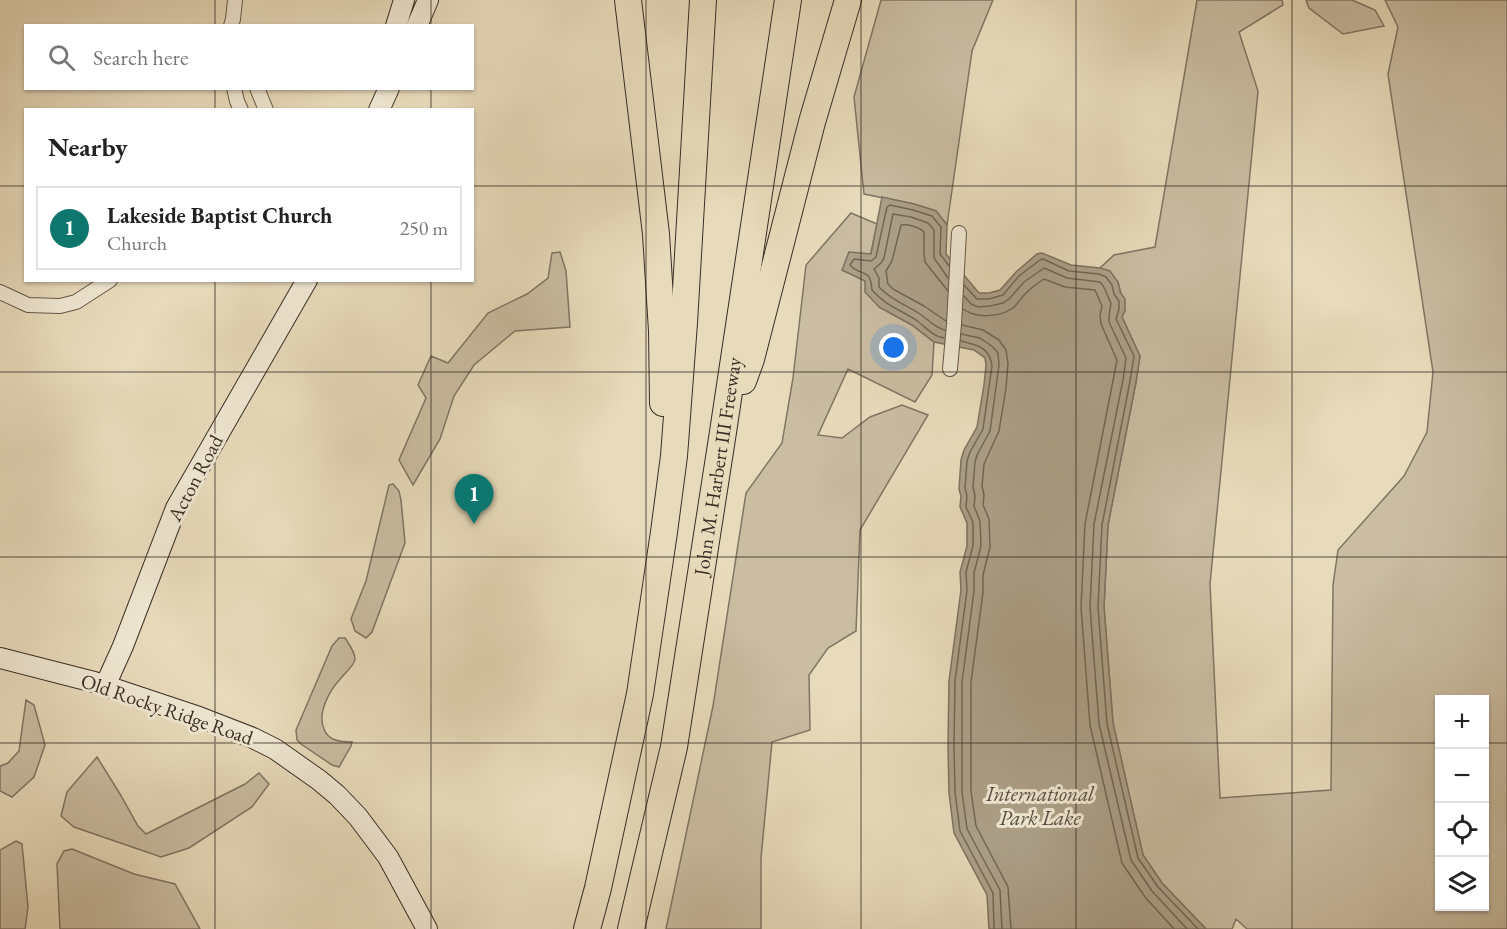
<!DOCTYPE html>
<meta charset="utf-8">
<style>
body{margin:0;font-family:"EB Garamond",serif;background:#f2f2f2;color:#222}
.controls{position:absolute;right:18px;bottom:18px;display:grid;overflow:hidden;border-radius:0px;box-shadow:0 2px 4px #0004}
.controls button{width:54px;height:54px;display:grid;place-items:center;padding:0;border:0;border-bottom:2px solid #e0e0e0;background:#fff;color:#222;font:30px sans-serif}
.you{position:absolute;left:894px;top:348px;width:21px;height:21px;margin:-15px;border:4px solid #fff;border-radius:50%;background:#1a73e8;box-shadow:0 0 0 9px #1a73e833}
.badge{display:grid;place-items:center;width:39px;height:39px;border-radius:50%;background:#0f766e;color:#fff;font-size:20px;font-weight:700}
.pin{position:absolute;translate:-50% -50px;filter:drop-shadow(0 2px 3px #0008)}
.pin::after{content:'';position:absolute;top:32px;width:21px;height:18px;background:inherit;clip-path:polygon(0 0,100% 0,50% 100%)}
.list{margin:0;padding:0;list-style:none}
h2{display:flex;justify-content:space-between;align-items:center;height:78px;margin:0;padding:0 24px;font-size:26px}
h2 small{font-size:20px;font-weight:400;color:#767676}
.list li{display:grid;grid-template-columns:39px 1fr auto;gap:18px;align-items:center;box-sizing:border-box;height:84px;margin:0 12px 12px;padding:0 12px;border:2px solid #e0e0e0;border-radius:0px}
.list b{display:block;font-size:22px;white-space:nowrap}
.list p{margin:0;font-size:20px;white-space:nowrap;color:#767676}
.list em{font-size:20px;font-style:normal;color:#767676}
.icon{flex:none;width:33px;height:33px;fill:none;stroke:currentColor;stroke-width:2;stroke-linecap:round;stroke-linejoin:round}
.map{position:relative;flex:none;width:1507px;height:929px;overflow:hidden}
.search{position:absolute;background:#fff;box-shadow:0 2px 4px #0004;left:24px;top:24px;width:450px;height:66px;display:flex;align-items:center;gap:15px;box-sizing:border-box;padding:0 21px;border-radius:0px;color:#767676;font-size:22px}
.panel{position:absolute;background:#fff;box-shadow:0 2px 4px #0004;left:24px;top:108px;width:450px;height:174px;border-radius:0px}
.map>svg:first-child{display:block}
.green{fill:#cabda2;stroke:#827564;stroke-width:1.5;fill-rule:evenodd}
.water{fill:#aca088;stroke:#7e7260;stroke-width:1.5}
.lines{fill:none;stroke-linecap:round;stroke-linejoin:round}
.shore{stroke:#726656;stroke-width:1.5}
.street-casing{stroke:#65584a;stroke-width:16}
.secondary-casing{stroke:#392d25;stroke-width:22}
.highway-casing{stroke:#392d25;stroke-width:28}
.street{stroke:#f0e8d3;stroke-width:14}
.secondary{stroke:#f0e8d3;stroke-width:20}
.highway{stroke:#e8dbbb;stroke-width:26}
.grid{fill:none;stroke:#392d25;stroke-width:1.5;stroke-opacity:0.55}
.labels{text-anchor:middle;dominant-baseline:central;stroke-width:6;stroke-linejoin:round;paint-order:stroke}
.street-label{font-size:20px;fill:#392d25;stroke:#f0e8d3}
.water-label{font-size:21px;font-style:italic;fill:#564a3e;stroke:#f0e8d3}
</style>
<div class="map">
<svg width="1507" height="929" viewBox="0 0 1507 929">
<rect width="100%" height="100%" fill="#e8dbbb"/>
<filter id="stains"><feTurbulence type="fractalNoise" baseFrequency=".00333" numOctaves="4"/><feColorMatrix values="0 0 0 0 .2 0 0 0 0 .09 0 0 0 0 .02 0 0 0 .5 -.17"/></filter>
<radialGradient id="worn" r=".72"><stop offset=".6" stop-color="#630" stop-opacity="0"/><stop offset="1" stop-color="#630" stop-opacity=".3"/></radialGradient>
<path class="green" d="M881,0h112l-21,51 -25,174 -11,-14 -22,-7 -50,-10 -10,-97z
M1197,0h85l1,5 -44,27 19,59 -48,493 10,214 111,-8 2,-205 5,-35 66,-74 23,-44 6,-60 -45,-298 10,-47 -13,-27h122v929h-260l-11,-10 -4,10h-26l-44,-46 -19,-28 -30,-132 -9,-116 4,-82 28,-143 4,-26 -18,-39 3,-7 -7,-28 -18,-14 14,-13 41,-8zM1440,700h44v206h-44z
M1306,0h46l23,10 9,16 -41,8 -34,-26z
M851,213l26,11 -12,57 14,26 33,18 22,17 -2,33 -17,27 -67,-33 -30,66 24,3 28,-21 32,-12 26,10 -68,115 -4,101 -28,17 -19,27 1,55 -38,12 -11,116v71h-95l47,-223 33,-213 36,-50 11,-65 13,-113z
M560,252l6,19 4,56 -55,4 -41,34 -20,31 -14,43 -27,46 -14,-25 27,-62 -8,-13 13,-29 17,7 40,-50 39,-19 21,-16 4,-25z
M393,484l6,7 2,9 4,43 -33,89 -6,6 -11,-7 -4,-12 15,-38 23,-96z
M339,638h6c4,6 10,14 10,21 -1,7 -10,14 -14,19 -12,13 -24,35 -17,51 4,12 17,13 28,13l-1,4 -12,21 -7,-2 -31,-21 -4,-4 -1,-10 36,-84z
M26,700l8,5 11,40 -11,32 -22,20 -12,-6v-25l8,-3 11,-12z
M97,757l23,37 18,32 8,8 99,-50 14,-11 10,11 -17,23 -63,41 -28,9 -87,-30 -13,-11 6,-24z
M16,841l6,3 6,63 -3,22h-25v-79z
M72,849l62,25 41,10 25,45h-140l-3,-65 7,-13z"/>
<path class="water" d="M882,197l32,7 22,7 11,14 -1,29 33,39h10l11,-3 16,-18 21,-18 5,-1 29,12 29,3 10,3 8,11 2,10 5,7v11l-3,7 18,39 -4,26 -28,143 -4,82 9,116 30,132 19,28 44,46h-217l-2,-34 -33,-62 -5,-40 -1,-48 1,-64 12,-91 -1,-18 7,-26v-23l-7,-16 1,-11 -2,-7 2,-29 3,-10 13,-23 7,-42 2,-20 -1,-7 -11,-8 -40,-8 -22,-17 -33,-18 -14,-15v-11l-23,-11 7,-18 22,2z"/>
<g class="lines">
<path class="shore" d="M964,285l13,14h12l14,-4 16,-19 21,-16 3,-1 26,12 30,3 7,3 6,8 2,9 5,7v8l-3,10 18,37 -4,25 -28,144 -4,82 9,117 31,134 20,29 40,42
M964,296l7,8 7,3 12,-1 13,-3 6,-4 15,-17 20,-14 23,10 33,4c6,6 7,14 11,21l-2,13v6l17,36 -3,22 -29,144 -4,83 9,117 32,136 21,31 35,38
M963,309c13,10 37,8 50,-1 5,-4 8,-10 13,-15 5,-5 12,-10 18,-14l21,8 30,3 7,16 -2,9 1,9 16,36 -32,164 -4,83 9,118 32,138 23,34 29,32
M946,321l-22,-15 -31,-17 -5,-5 -2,-13 6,-10 9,-36c7,-1 18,2 23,7v21l1,9 23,29
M962,325l21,5 16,10 7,10 2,13 -2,25 -7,43 -15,33 -2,22 2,9 -1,10 6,14 1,28 -7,28v17l-12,90v109l5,35 32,61 3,42
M945,330c-10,-2 -16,-10 -25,-16 -14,-9 -29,-14 -41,-27v-9l-5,-9 7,-6 3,-5 9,-44 18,3 17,6 6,7v28l14,20
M961,334l19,4 13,9 5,6 1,12 -9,66 -13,24 -2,7 -2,25 2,9 -1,10 6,15 1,25 -7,27v18l-12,91v110l5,37 33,61 2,39
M944,338c-12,-2 -18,-11 -28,-18 -17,-11 -30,-14 -44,-30 -2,-24 -10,-12 -22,-25l4,-6 17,2 5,-4 11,-50 3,-2 23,5 19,6 9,11 -1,27 9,12
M961,341c16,4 29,6 31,25l-9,63 -13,23 -3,9 -2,27 2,8 -1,11 7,15v24l-7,26 1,18 -12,91 -1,64 1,47 5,39 33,62 1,36"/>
<defs>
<path id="street" d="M231,26l2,-7 2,-19
M234,88l3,13 4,9
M257,88l9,22
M0,292l28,13 32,1 16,-4 34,-22
M950,369l4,-45 5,-91"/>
<path id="secondary" d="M396,26l8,-26
M417,26l11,-26
M379,110l10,-22
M0,658l94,24 105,35 54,21 22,11 44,31 18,15 21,22 30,40 39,72
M105,686l18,-40 53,-138 131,-228"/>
<g id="highway">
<path d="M628,0l28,234 6,97 1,72"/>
<path d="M743,381l8,-22 61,-237 36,-122"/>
<path d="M587,929l11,-41 42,-194 24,-162 10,-76 10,-133 19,-323"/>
<path id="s1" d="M631,929l43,-182 49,-315 65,-432"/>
</g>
</defs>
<use href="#street" class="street-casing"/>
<use href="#secondary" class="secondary-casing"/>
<use href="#highway" class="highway-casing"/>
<use href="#street" class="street"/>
<use href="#secondary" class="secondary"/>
<use href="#highway" class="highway"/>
</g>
<path class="grid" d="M215,0v26M431,0v26M646,0v929M861,0v929M1076,0v929M1292,0v929M215,88v22M431,88v22M0,186h26M472,186h1035M215,280v649M431,280v649M0,372h1507M0,557h1507M0,743h1440M1484,743h23"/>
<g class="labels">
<g class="street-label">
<text stroke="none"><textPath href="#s1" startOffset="471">John M. Harbert III Freeway</textPath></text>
<text transform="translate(195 478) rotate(-62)">Acton Road</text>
<text transform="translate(167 709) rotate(19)">Old Rocky Ridge Road</text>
</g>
<g class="water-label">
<text x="1040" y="793">International<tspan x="1040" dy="24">Park Lake</tspan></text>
</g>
</g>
<rect width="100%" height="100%" filter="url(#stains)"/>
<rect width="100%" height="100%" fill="url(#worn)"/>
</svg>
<div class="controls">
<button>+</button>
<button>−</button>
<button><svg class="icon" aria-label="locate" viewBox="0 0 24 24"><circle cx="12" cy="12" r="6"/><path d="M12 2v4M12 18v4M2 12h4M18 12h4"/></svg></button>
<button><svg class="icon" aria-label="layers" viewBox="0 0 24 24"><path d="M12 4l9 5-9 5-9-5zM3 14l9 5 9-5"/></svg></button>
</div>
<div class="you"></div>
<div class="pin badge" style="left:474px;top:524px">1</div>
<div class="search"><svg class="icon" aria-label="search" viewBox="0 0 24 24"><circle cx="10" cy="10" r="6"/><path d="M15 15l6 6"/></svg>Search here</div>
<section class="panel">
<h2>Nearby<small></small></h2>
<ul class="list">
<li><span class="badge">1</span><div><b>Lakeside Baptist Church</b><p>Church</p></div><em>250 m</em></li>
</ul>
</section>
</div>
